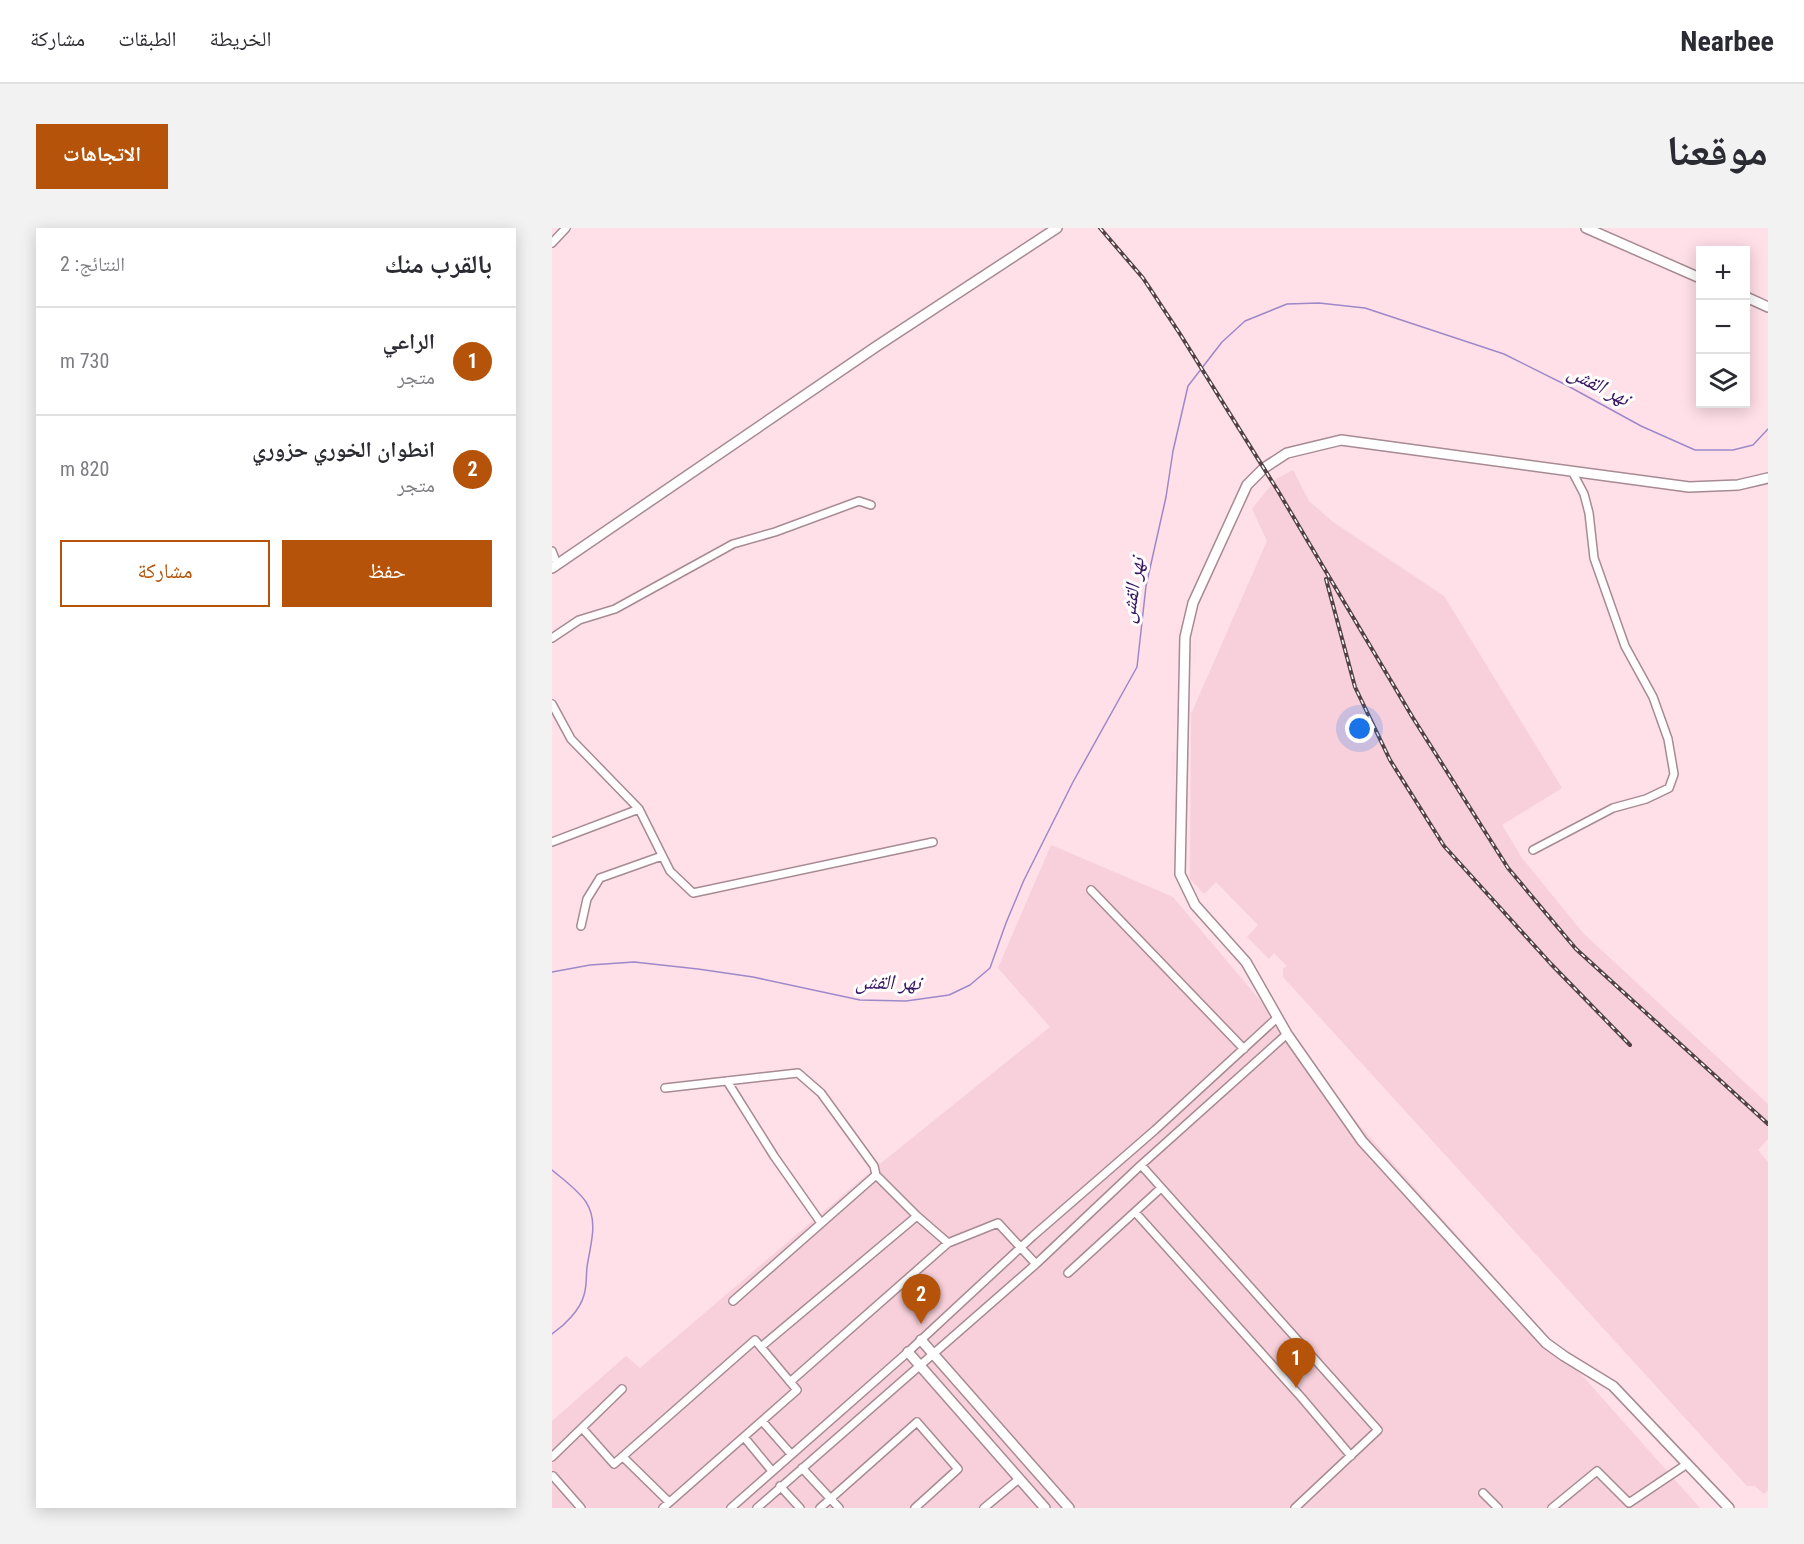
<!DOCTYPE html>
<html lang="ar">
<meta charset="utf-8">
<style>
body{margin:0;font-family:"Roboto Condensed","Noto Naskh Arabic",sans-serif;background:#f2f2f3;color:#2b2b33;direction:rtl}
.controls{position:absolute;right:18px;top:18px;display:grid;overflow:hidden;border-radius:0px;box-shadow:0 3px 15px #0003}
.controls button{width:54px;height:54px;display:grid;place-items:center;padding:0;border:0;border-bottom:2px solid #e1e1e2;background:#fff;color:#2b2b33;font:30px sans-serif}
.you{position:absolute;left:808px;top:501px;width:21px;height:21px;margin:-15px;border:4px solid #fff;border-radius:50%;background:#1a73e8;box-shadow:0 0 0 9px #1a73e833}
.badge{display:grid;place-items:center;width:39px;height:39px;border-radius:50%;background:#b45309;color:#fff;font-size:20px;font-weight:700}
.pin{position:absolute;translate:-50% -50px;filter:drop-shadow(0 2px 3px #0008)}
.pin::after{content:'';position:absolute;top:32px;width:21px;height:18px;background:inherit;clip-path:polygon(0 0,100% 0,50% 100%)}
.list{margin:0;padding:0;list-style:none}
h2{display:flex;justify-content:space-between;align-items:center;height:78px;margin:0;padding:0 24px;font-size:26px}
h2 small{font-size:20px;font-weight:400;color:#7c7c81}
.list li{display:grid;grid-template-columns:39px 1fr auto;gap:18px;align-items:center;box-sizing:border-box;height:108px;padding:0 24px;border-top:2px solid #e1e1e2}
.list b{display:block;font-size:22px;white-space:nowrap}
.list p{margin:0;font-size:20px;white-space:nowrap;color:#7c7c81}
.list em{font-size:20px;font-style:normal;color:#7c7c81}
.actions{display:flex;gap:12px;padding:18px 24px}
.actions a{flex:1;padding:14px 0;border:2px solid #b45309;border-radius:0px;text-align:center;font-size:21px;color:#b45309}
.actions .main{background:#b45309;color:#fff}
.icon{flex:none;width:33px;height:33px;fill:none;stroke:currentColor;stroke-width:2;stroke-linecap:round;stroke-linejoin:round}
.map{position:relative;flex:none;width:1216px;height:1280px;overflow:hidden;direction:ltr;border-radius:0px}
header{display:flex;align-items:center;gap:36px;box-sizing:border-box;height:84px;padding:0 30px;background:#fff;border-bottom:2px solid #e1e1e2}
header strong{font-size:28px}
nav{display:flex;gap:33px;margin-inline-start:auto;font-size:21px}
.intro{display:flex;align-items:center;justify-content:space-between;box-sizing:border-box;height:144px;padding:0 36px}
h1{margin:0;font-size:42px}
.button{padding:15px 27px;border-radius:0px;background:#b45309;color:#fff;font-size:21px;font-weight:700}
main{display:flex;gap:36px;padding:0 36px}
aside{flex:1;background:#fff;border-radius:0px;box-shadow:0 3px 15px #0003}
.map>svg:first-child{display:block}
.built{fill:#f7d0db}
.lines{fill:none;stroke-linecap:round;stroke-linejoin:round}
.stream{stroke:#9d89c9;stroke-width:1.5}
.street-casing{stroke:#a78a92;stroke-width:10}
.secondary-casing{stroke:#a78a92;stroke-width:12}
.street{stroke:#fff;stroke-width:7}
.secondary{stroke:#fff;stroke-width:9}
.rail-casing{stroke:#524247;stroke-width:4}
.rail{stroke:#fff;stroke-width:1.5;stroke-dasharray:4.5;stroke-linecap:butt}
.labels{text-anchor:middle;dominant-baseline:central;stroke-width:6;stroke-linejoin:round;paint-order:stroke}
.water-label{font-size:21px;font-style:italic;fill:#381763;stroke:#fff}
</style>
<header>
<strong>Nearbee</strong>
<nav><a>الخريطة</a><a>الطبقات</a><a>مشاركة</a></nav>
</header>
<div class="intro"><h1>موقعنا</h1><a class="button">الاتجاهات</a></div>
<main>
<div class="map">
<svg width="1216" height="1280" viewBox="0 0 1216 1280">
<rect width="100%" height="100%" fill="#ffdfe8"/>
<path class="built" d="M741,242l16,31 24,21 111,74 118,192 -60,37 20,33 62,76 184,170v35l-10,11 10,12v328l-4,4 -9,-8h-8l-464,-509v-8l4,-3 -13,-13 -5,6 -22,-22 11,-12 -42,-43 -12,12 -14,-15 1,-165 76,-173 -15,-32 24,-30z
M499,617l122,52 96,114 18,33 413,464h-1148v-87l74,-65 14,12 230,-196 180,-145 -52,-59z"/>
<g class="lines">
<path class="stream" d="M0,744l38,-7 44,-3 64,7 55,8 107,23 46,1 43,-6 21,-10 20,-17 16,-45 18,-43 49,-98 64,-115 9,-81 20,-89 7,-46 15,-65 34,-44 23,-21 42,-17 32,-1 46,5 139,46 64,32 73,40 54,24h38l20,-5 15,-16
M0,942c12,10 26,20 34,32 13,20 4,44 1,65 -1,9 0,19 -3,28 -4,15 -19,30 -32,39"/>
<defs>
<path id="street" d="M0,15l14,-15
M0,323l5,13
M0,410l27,-18 36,-11 118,-65 42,-12 84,-31 12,4
M0,476l19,35 68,70 31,62 23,22 240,-51
M0,614l87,-33
M981,622l80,-42 33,-9 23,-11 5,-14 -6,-35 -15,-42 -28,-51 -31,-88 -5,-45 -5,-19 -11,-21
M539,662l153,159
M29,698l6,-27 13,-21 62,-22
M175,853l47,75 47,67
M113,860l133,-15 23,20 53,73 2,9 41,41 31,27 50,-20 38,41
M589,937l237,265 -83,78
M583,984l166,185 50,59
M516,1045l93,-85
M181,1073l143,-126
M210,1118l155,-130
M238,1154l158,-139
M210,1193l29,33
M30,1200l32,36 141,-124 42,50 -134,118
M192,1209l28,34
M0,1229l70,-68
M71,1229l46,45
M250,1240l37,40
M1,1248l28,32
M228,1258l20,22
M931,1265l15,15
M179,1280l177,-156 125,-116 122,-106 122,-112
M205,1280l279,-244 105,-99 146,-131
M268,1280l97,-86 41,47 -43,39
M432,1280l35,-29
M1000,1280l45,-37 32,32 58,-39"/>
<path id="secondary" d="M1034,0l114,50
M1194,69l22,10
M0,340l325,-222 180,-118
M369,1112l148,168
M356,1124l137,156
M1177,1280l-116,-122 -49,-30 -18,-13 -184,-202 -75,-107 -41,-72 -51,-57 -15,-31 5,-237 8,-34 54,-118 17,-17 23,-15 54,-13 348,47 49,-2 30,-7"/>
</defs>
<use href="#street" class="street-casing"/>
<use href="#secondary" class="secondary-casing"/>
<use href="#street" class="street"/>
<use href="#secondary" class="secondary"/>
<defs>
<path id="rail" d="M548,0l43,50 37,56 98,157 135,227 95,150 68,81 192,175
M774,351l29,108 35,73 54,86 107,118 79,81"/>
</defs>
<use href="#rail" class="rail-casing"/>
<use href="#rail" class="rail"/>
</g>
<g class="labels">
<g class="water-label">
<text transform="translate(1047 157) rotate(27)">نهر القش</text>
<text transform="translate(580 362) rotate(-81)">نهر القش</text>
<text transform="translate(336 754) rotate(1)">نهر القش</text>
</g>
</g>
</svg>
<div class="controls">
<button>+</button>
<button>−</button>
<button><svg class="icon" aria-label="layers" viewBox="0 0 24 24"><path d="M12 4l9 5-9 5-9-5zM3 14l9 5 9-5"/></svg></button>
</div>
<div class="you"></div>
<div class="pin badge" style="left:744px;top:1160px">1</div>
<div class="pin badge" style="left:369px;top:1096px">2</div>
</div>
<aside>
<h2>بالقرب منك<small>النتائج: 2</small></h2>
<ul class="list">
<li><span class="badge">1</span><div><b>الراعي</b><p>متجر</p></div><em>730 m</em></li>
<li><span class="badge">2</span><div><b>انطوان الخوري حزوري</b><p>متجر</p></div><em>820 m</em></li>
</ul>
<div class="actions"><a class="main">حفظ</a><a>مشاركة</a></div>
</aside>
</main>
